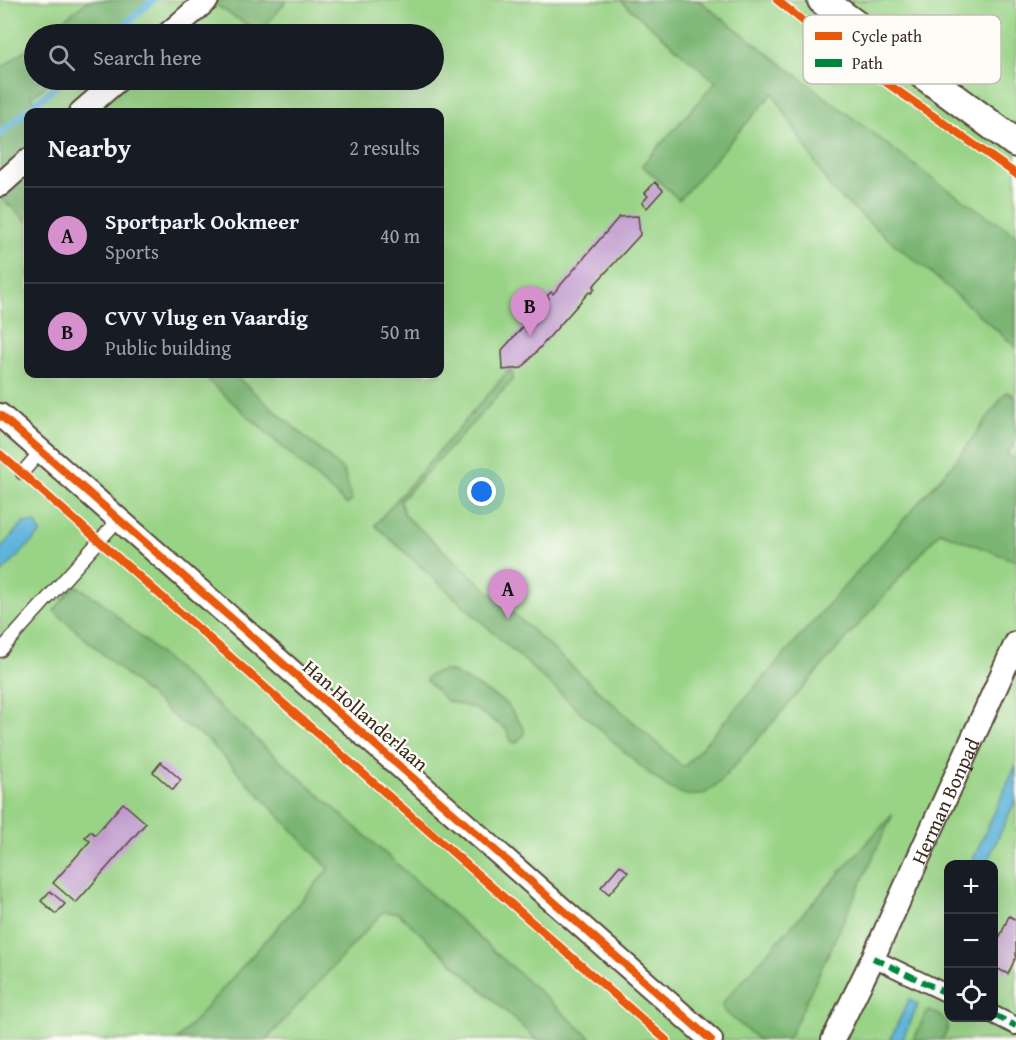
<!DOCTYPE html>
<meta charset="utf-8">
<style>
body{margin:0;font-family:"Gentium Book Plus",serif;background:#20242c;color:#f1f3f6}
.controls{position:absolute;right:18px;bottom:18px;display:grid;overflow:hidden;border-radius:12px;box-shadow:0 6px 24px #0002}
.controls button{width:54px;height:54px;display:grid;place-items:center;padding:0;border:0;border-bottom:2px solid #363941;background:#171b24;color:#f1f3f6;font:30px sans-serif}
.you{position:absolute;left:482px;top:492px;width:21px;height:21px;margin:-15px;border:4px solid #fff;border-radius:50%;background:#1a73e8;box-shadow:0 0 0 9px #1a73e833}
.badge{display:grid;place-items:center;width:39px;height:39px;border-radius:50%;background:#d690ce;color:#111;font-size:20px;font-weight:700}
.pin{position:absolute;translate:-50% -50px;filter:drop-shadow(0 2px 3px #0008)}
.pin::after{content:'';position:absolute;top:32px;width:21px;height:18px;background:inherit;clip-path:polygon(0 0,100% 0,50% 100%)}
.list{margin:0;padding:0;list-style:none}
h2{display:flex;justify-content:space-between;align-items:center;height:78px;margin:0;padding:0 24px;font-size:26px}
h2 small{font-size:20px;font-weight:400;color:#9ea1a6}
.list li{display:grid;grid-template-columns:39px 1fr auto;gap:18px;align-items:center;box-sizing:border-box;height:96px;padding:0 24px;border-top:2px solid #363941}
.list b{display:block;font-size:22px;white-space:nowrap}
.list p{margin:0;font-size:20px;white-space:nowrap;color:#9ea1a6}
.list em{font-size:20px;font-style:normal;color:#9ea1a6}
.icon{flex:none;width:33px;height:33px;fill:none;stroke:currentColor;stroke-width:2;stroke-linecap:round;stroke-linejoin:round}
.map{position:relative;flex:none;width:1016px;height:1040px;overflow:hidden}
.search{position:absolute;background:#171b24;box-shadow:0 6px 24px #0002;left:24px;top:24px;width:420px;height:66px;display:flex;align-items:center;gap:15px;box-sizing:border-box;padding:0 21px;border-radius:33px;color:#9ea1a6;font-size:22px}
.panel{position:absolute;background:#171b24;box-shadow:0 6px 24px #0002;left:24px;top:108px;width:420px;height:270px;border-radius:12px}
.map>svg:first-child{display:block}
.green{fill:#99d386;stroke:#6a7e52;stroke-width:1.5;fill-rule:evenodd}
.forest{fill:#7ab573;stroke:#5a7048;stroke-width:1.5}
.water{fill:#5db4da;stroke:#4c6f7c;stroke-width:1.5}
.lines{fill:none;stroke-linecap:round;stroke-linejoin:round}
.stream{stroke:#5db4da;stroke-width:7}
.building{fill:#c09bcd}
.service-casing{stroke:#57473a;stroke-width:15}
.pedestrian-casing{stroke:#57473a;stroke-width:20}
.minor-casing{stroke:#57473a;stroke-width:26}
.tertiary-casing{stroke:#57473a;stroke-width:32}
.service{stroke:#fff;stroke-width:12}
.pedestrian{stroke:#fff;stroke-width:16}
.minor{stroke:#fff;stroke-width:22}
.tertiary{stroke:#fff;stroke-width:28}
.quiet{stroke:#00873e;stroke-width:6;stroke-dasharray:12 6;stroke-linecap:butt}
.cycleway-casing{stroke:#fdfcf7;stroke-width:11}
.cycleway{stroke:#e8590c;stroke-width:8}
.labels{text-anchor:middle;dominant-baseline:central;stroke-width:4.5;stroke-linejoin:round;paint-order:stroke}
.street-label{font-size:20px;fill:#3b2a1e;stroke:#fdfcf7}
.key{fill:#fdfcf7;stroke:#c3bdb6;stroke-width:1.5}
.key-label{font-size:16px;fill:#3b2a1e}
</style>
<div class="map">
<svg width="1016" height="1040" viewBox="0 0 1016 1040">
<rect width="100%" height="100%" fill="#fdfcf7"/>
<filter id="ink" filterUnits="userSpaceOnUse"><feTurbulence type="fractalNoise" baseFrequency=".0167" numOctaves="2"/><feDisplacementMap in="SourceGraphic" scale="12" xChannelSelector="R" yChannelSelector="G"/><feConvolveMatrix kernelMatrix="1 2 1 2 8 2 1 2 1" color-interpolation-filters="sRGB"/></filter>
<filter id="wash" filterUnits="userSpaceOnUse"><feTurbulence type="fractalNoise" baseFrequency=".008" numOctaves="4" result="noise"/><feDisplacementMap in="SourceGraphic" scale="24" xChannelSelector="R" yChannelSelector="G"/><feGaussianBlur stdDeviation="1.35" result="paint"/><feColorMatrix in="noise" values="0 0 0 0 0 0 0 0 0 0 0 0 0 0 0 0 0 1.4 0 .05"/><feComposite in="paint" operator="in"/></filter>
<g filter="url(#wash)">
<rect width="100%" height="100%" fill="#f4ecd6"/>
<path class="green" d="M0,0h1016v1040h-1016zM34,34h400v46h-400zM28,112h412v262h-412zM948,864h46v154h-46z"/>
<path class="forest" d="M89,0h66l-44,34h-66z
M208,0h79l-27,33z
M620,0h78l236,180 82,55v112l-86,-75 -36,-28 -63,-55 -58,-96 -94,107 -37,-35 74,-83z
M34,43v37h19l-22,17 16,15h-19v42l-28,23v-108z
M28,171v51l-28,-25v-3z
M510,369l3,6 -1,6 -112,120 4,12 6,7 272,246h3l274,-309 47,-65 6,2 4,4v42l-9,15 9,4v102l-76,-29 -220,250c-5,3 -10,9 -15,11 -23,11 -49,-15 -66,-28l-264,-240z
M201,374h32l111,97 8,30 -5,4z
M75,585l24,15 287,254 207,186h-56l-139,-127 -15,-1 -117,128h-89l152,-171 -122,-130 -26,-16 -127,-112z
M446,671l8,2 42,24 11,7 17,25v6l-8,8 -4,-1 -6,-13 -32,-21 -27,-7 -21,-21c3,-7 13,-8 20,-9z
M893,814l-102,220 -4,6h-28l-35,-29 -2,-5 1,-4z
M928,1010l12,6 7,6v9l-5,9h-29z"/>
<path class="water" d="M23,523h12l6,10 -41,41v-25z
M1016,765v34l-30,65h-15z
M909,999l9,6 -16,35h-12z"/>
<g class="lines">
<path class="stream" d="M114,34l39,-34
M0,134l63,-54"/>
</g>
<g id="blocks">
<path class="building" d="M655,182l8,8 -16,18 -5,-5 6,-7 -3,-3z
M638,216l2,19 -44,48 -3,4 2,2 -4,4 -2,-1 -67,76 -19,2 -1,-20 47,-52 -2,-2 4,-4 2,2 66,-77z
M161,762l20,18 -8,10 -20,-18z
M123,803l23,20 -70,80 -23,-20 37,-42 -5,-4 6,-6 4,4z
M620,865l8,7 -19,22 -8,-7z
M50,891l15,13 -9,10 -15,-13z
M1009,916l7,4v37l-8,17 -14,-7v-17z"/>
</g>
</g>
<g filter="url(#ink)">
<use href="#blocks" fill-opacity="0" stroke="#57473a" stroke-width="1.5"/>
<g class="lines">
<defs>
<path id="service" d="M22,473l19,-22
M0,651l119,-132"/>
<path id="pedestrian" d="M873,958l75,36
M994,1015l22,11"/>
<g id="minor">
<path d="M168,34l39,-34"/>
<path d="M81,112l37,-32"/>
<path d="M0,185l28,-25"/>
<path d="M0,415l711,625"/>
<path id="s1" d="M833,1040l40,-82 143,-315"/>
</g>
<path id="tertiary" d="M822,0l194,143"/>
</defs>
<use href="#service" class="service-casing"/>
<use href="#pedestrian" class="pedestrian-casing"/>
<use href="#minor" class="minor-casing"/>
<use href="#tertiary" class="tertiary-casing"/>
<use href="#service" class="service"/>
<use href="#pedestrian" class="pedestrian"/>
<use href="#minor" class="minor"/>
<use href="#tertiary" class="tertiary"/>
<path class="quiet" d="M873,958l75,36
M994,1015l22,11"/>
<defs>
<path id="cycleway" d="M777,0l53,43 186,131
M0,415l711,625
M0,454l666,586"/>
</defs>
<use href="#cycleway" class="cycleway-casing"/>
<use href="#cycleway" class="cycleway"/>
</g>
</g>
<g class="labels">
<g class="street-label">
<text transform="translate(366 715) rotate(41)">Han Hollanderlaan</text>
<text stroke="none"><textPath href="#s1" startOffset="264">Herman Bonpad</textPath></text>
</g>
</g>
<rect x="803" y="15" width="198" height="69" rx="9" class="key"/>
<rect x="815" y="32" width="27" height="8" fill="#e8590c"/>
<rect x="815" y="59" width="27" height="8" fill="#00873e"/>
<g class="key-label">
<text x="852" y="42">Cycle path</text>
<text x="852" y="69">Path</text>
</g>
</svg>
<div class="controls">
<button>+</button>
<button>−</button>
<button><svg class="icon" aria-label="locate" viewBox="0 0 24 24"><circle cx="12" cy="12" r="6"/><path d="M12 2v4M12 18v4M2 12h4M18 12h4"/></svg></button>
</div>
<div class="you"></div>
<div class="pin badge" style="left:508px;top:619px">A</div>
<div class="pin badge" style="left:530px;top:336px">B</div>
<div class="search"><svg class="icon" aria-label="search" viewBox="0 0 24 24"><circle cx="10" cy="10" r="6"/><path d="M15 15l6 6"/></svg>Search here</div>
<section class="panel">
<h2>Nearby<small>2 results</small></h2>
<ul class="list">
<li><span class="badge">A</span><div><b>Sportpark Ookmeer</b><p>Sports</p></div><em>40 m</em></li>
<li><span class="badge">B</span><div><b>CVV Vlug en Vaardig</b><p>Public building</p></div><em>50 m</em></li>
</ul>
</section>
</div>
